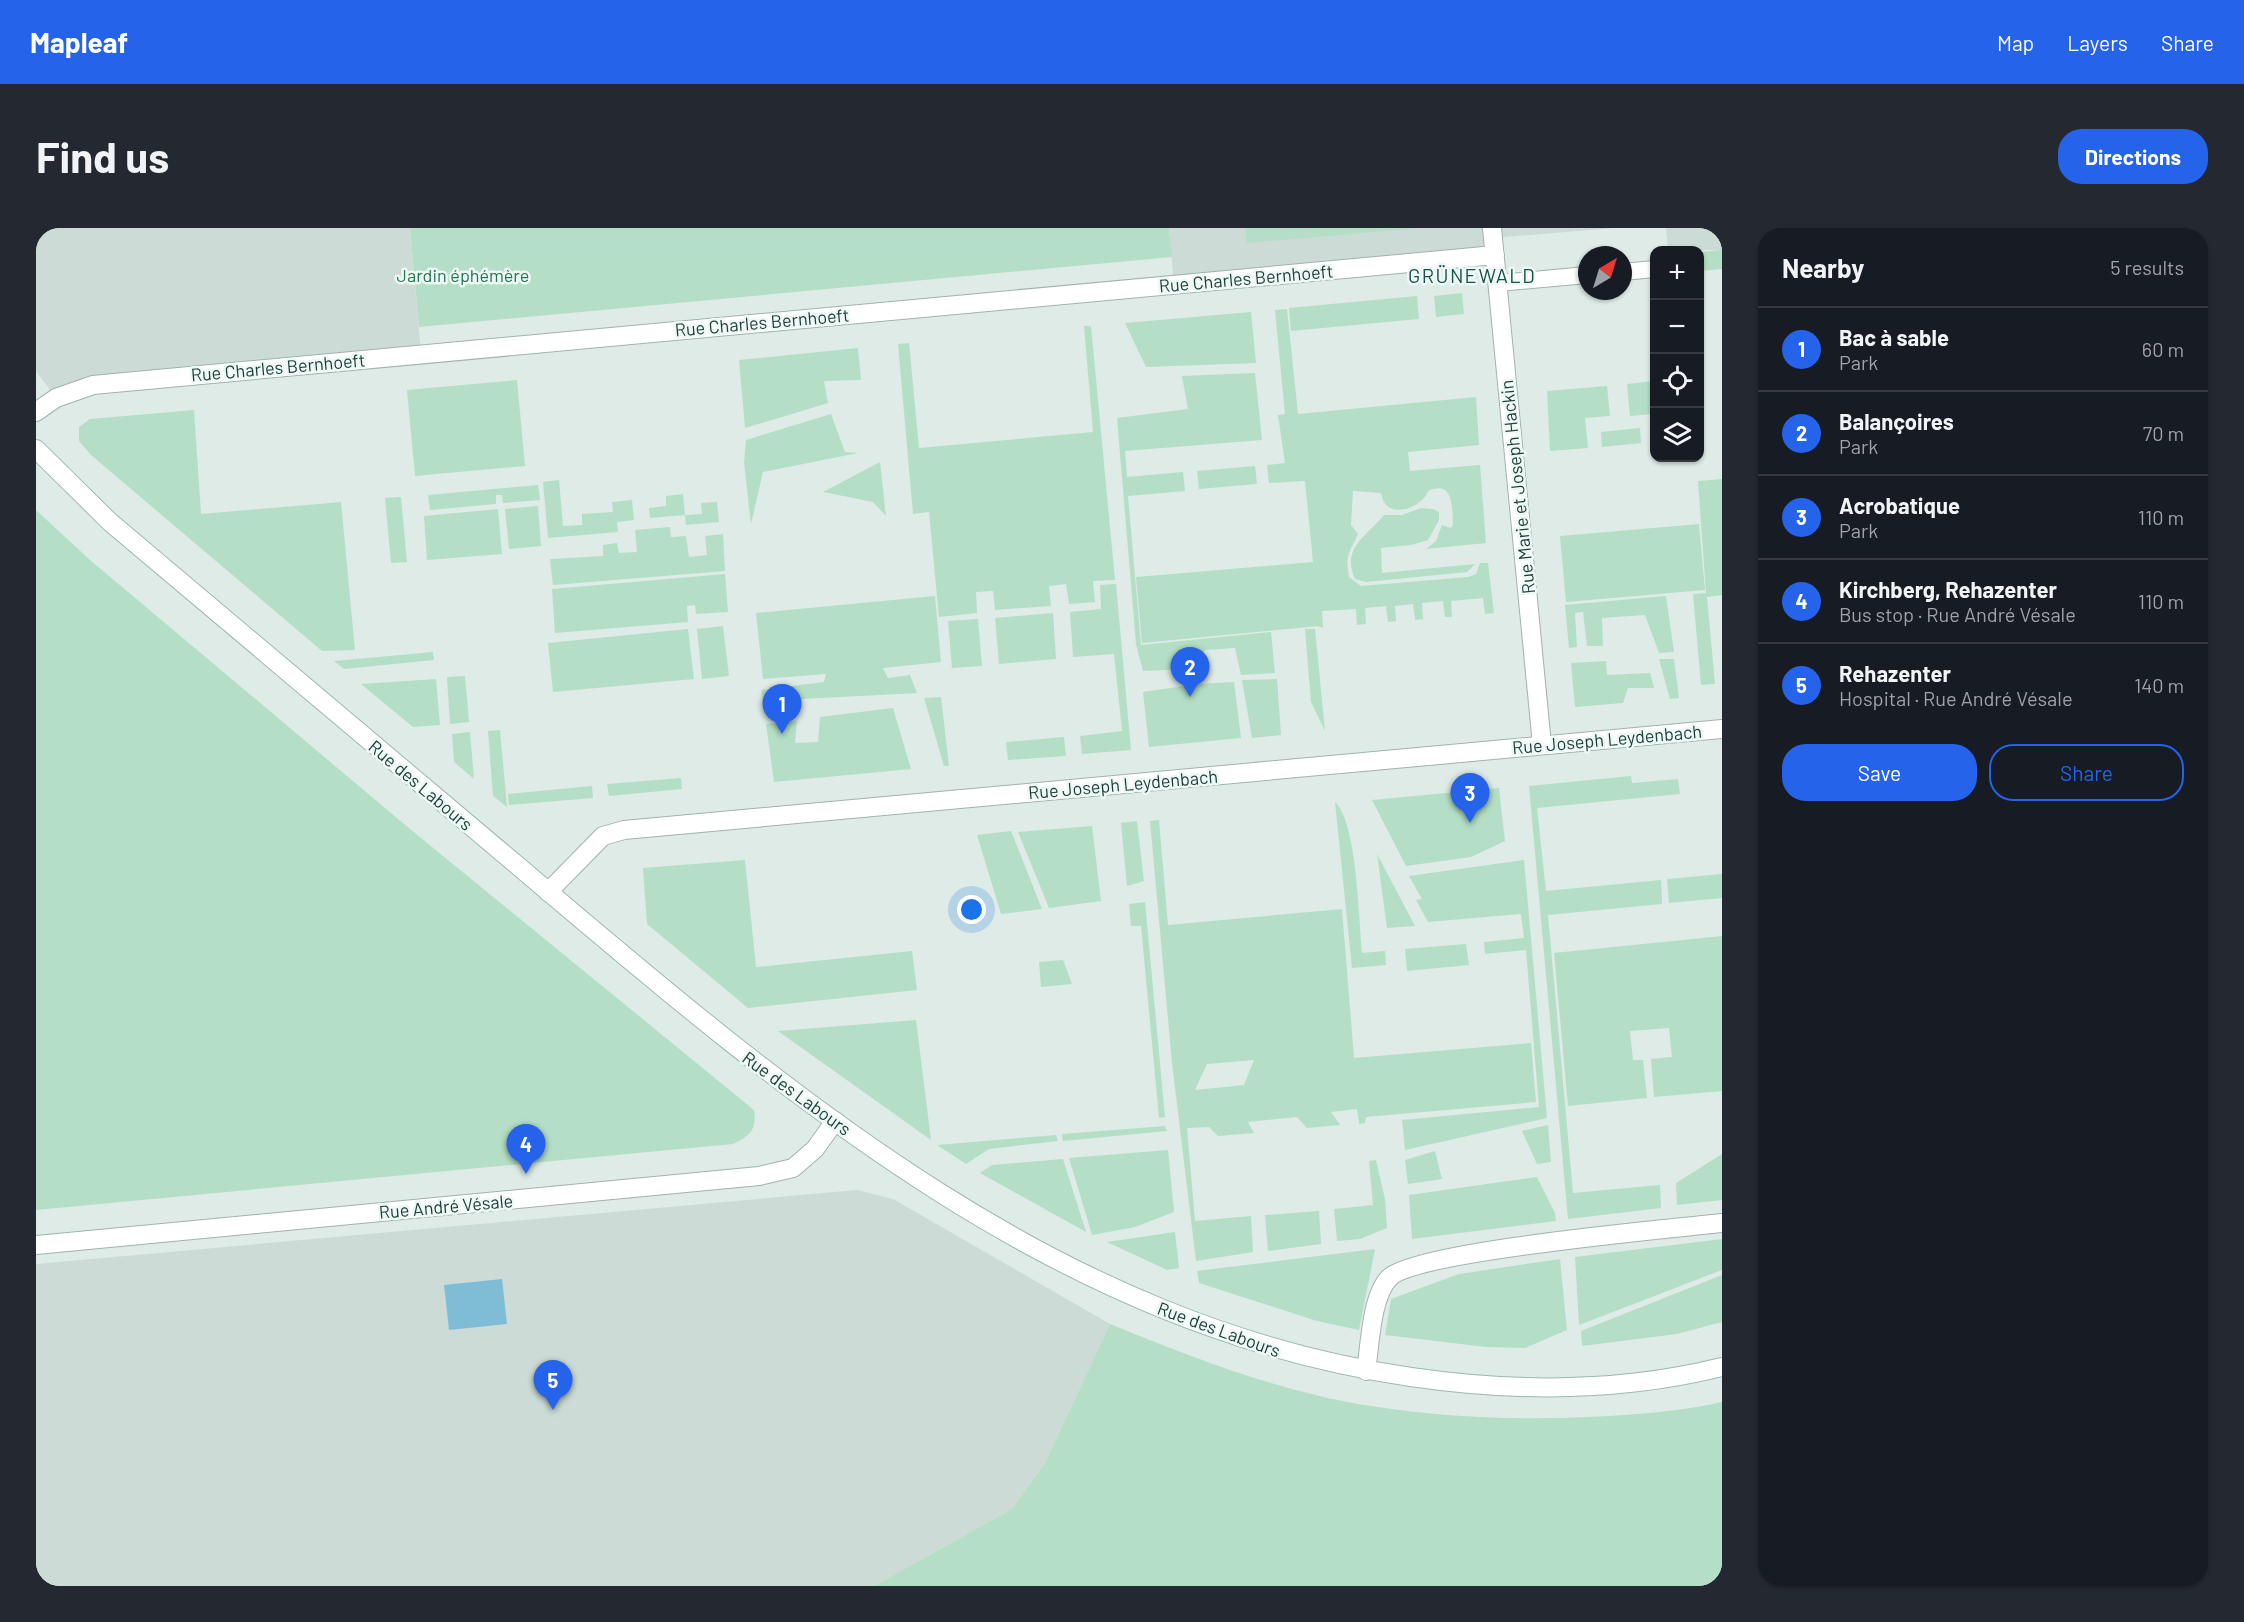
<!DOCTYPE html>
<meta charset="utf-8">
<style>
body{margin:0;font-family:Barlow,sans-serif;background:#242831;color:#f1f3f6}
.controls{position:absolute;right:18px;top:18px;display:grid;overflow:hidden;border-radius:12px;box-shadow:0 2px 4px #0004}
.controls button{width:54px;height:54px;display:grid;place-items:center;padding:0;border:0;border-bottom:2px solid #363941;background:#171b24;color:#f1f3f6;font:30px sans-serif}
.compass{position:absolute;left:1542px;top:18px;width:54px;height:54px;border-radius:50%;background:#171b24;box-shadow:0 2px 4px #0004;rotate:38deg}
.you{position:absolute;left:936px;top:682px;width:21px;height:21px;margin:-15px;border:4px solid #fff;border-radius:50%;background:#1a73e8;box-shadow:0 0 0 9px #1a73e833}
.badge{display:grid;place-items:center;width:39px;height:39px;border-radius:50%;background:#2563eb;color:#fff;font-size:20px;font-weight:700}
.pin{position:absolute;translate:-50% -50px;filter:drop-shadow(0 2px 3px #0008)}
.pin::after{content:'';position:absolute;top:32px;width:21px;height:18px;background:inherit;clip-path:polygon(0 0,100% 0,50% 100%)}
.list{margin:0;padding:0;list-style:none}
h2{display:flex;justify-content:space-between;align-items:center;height:78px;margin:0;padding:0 24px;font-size:26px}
h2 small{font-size:20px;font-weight:400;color:#9ea1a6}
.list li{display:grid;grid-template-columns:39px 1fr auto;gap:18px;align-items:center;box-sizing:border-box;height:84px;padding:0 24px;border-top:2px solid #363941}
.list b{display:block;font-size:22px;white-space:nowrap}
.list p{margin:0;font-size:20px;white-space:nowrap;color:#9ea1a6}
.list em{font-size:20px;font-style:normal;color:#9ea1a6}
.actions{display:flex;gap:12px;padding:18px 24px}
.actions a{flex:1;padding:14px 0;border:2px solid #2563eb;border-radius:24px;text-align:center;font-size:21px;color:#2563eb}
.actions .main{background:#2563eb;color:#fff}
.icon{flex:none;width:33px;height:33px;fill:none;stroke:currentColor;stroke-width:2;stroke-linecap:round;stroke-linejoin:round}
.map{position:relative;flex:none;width:1686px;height:1358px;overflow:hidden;border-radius:24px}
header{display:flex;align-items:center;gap:36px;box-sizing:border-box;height:84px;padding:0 30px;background:#2563eb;color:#fff}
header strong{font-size:28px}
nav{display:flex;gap:33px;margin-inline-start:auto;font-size:21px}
.intro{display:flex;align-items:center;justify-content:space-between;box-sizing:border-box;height:144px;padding:0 36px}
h1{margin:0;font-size:42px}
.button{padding:15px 27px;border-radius:24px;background:#2563eb;color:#fff;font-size:21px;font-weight:700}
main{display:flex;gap:36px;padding:0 36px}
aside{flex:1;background:#171b24;border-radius:24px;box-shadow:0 2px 4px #0004}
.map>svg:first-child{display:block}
.built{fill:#ccdbd6}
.green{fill:#b4dfc6;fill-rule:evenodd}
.water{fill:#7fbdd7}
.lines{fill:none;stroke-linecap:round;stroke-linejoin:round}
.service-casing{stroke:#a1b3af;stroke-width:18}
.minor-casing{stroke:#a1b3af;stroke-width:20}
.secondary-casing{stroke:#9cb8b2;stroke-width:20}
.service{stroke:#fff;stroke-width:16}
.minor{stroke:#fff;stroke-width:18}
.secondary{stroke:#fff;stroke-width:18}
.labels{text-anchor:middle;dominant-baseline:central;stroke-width:5;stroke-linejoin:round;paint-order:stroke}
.park-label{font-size:18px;fill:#247750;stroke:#eef8f4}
.street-label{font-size:18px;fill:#1e3d39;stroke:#eef8f4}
.neighbourhood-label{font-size:20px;letter-spacing:1.5px;fill:#18504b;stroke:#eef8f4}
</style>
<header>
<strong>Mapleaf</strong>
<nav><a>Map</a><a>Layers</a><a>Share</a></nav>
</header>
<div class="intro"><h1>Find us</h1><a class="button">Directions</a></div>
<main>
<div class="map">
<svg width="1686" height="1358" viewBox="0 0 1686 1358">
<rect width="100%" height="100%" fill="#deebe7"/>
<path class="built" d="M0,0h374l11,126 -365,44 -20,-27z
M1133,0h445l-121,10 2,17 -321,29z
M1630,0h56v22h-54z
M821,962l36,9 217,125 -65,139 -33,46 -138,77h-838v-322z"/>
<path class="green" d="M374,0h759l3,29 -753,70z
M1209,0h176l-174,15z
M1686,22v19l-22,2v-19z
M1426,65l2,21 -28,3 -2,-21z
M1381,68l2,23 -128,12 -2,-23z
M1251,81l11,105 178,-17 3,48 -71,7 2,19 70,-6 6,78 -60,6 10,-8 6,-16 9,3 2,-3c-1,-17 1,-46 -25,-34 -4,14 -34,28 -44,11 -2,-3 -2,-6 -3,-9l-28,-2 -2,34 7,9c-9,20 -13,19 -9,43l12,9 107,-9 8,-3 4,-11h8l6,50 -9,1 -2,-16 -32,3 1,16h-7l-2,-16 -21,2 1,16 -8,1 -2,-16 -18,2 1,15 -8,1 -2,-16 -21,2 1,16 -9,1 -1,-16 -34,2 1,17 -5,-2 -176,17 -6,-66 177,-15 -8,-81 -36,2 -2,-18 18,-2 -7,-48 7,-1 -10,-104z
M1215,84l5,51 -110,4 -21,-44z
M1048,98h7l24,254 -22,1 2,21 -26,2 -3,-20 -17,2 2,20 -56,4 -2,-19 -17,1 1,21 -38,4 -10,-105 -16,2 -15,-170 11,-1 10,105 174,-16z
M822,120l3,32 -37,1 4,22 -83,25 -6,-68z
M1219,145l7,67 -137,11 2,26 56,-5 2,19 -57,5 13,149 130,-13 4,41 -34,2 -6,-27 -30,2 -14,19 -48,2 -7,-27 -19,-226 71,-9 -6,-33z
M481,152l8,86 -110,10 -8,-86z
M1618,153v61l-3,-28 -21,2 -3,-32z
M1571,158l3,30 -25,2 3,30 -38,3 -3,-60z
M158,182l7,104 140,-12 14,148 -33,1 -231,-196 -12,-14v-14l11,-8z
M795,186l14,38 13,1 -95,19 -12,52 -7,-61 2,-23z
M1604,200l1,15 -39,4 -1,-15z
M844,234l6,54 -13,-14 -50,-10z
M1219,238l2,18 -58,5 -2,-18z
M1686,251v116l-15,2 8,87 -14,1 -8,-91 13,-1 -8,-112z
M523,252l4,46 19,-1v-11l31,-2 -1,-10 20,-2 2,20 -17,2 1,10 -70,6 -5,-56z
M502,257l2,15 -37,3 -1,-8h-6v9l-66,6 -2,-15z
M647,266l2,21 17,-1 -1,-11 16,-1 2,20 -33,3 -1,-10 -35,3 -1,-10 17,-2v-10z
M365,269l6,65 -16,1 -6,-65z
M502,278l3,40 -32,3 -4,-40z
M1385,280l12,1 6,3v8l-11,20 -17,5 -30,3 1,25 93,-9 -8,8 -101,10 -11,-3c-14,-31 11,-42 29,-64h18z
M462,281l4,45 -75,6 -3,-44z
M0,282l54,50 320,269 344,281c3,20 -4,26 -21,34l-697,66z
M1663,296l6,66 -139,12 -6,-66z
M634,299l1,10 15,-1 3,21 18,-2 -2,-19 18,-2 2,37 -172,14 -3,-26 53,-3v-11l14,-2 2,10 18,-1 -2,-22z
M689,346l3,38 -32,2 -1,-9 -8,1 1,16 -133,11 -3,-44z
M1080,356l15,166 -49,4 -2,-18 42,-5 -8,-77 -41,3 -3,-45 31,-3 -1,-24z
M899,368l6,66 -58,6 5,10 22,-3 7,18 -154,8 -2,-11 63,-8 2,-8 -63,5 -7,-66z
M1630,368l8,56 -15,1 -14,-38 -43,3 1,28h-16l-4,-34 -8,1 2,34 -8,1 -4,-43z
M1017,385l3,46 -57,5 -4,-46z
M942,391l4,47 -30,2 -4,-47z
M687,398l6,50 -27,3 -5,-50z
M652,401l6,50 -141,13 -5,-49z
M1269,401h10l10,102 -14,-29z
M397,424l1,8 -90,9 -10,-8z
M1623,431h15l5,39 -9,1z
M1570,433l1,14 43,-2 4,15h-26l-5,15 -48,4 -4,-44z
M429,448l4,46 -19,2 -3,-47z
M400,451l4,46 -27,2 -52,-43z
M1241,451l4,56 -29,3 -10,-58z
M1198,454l7,56 -92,9 -6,-55 55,-8z
M905,469l8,69h-5l-20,-68z
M857,480l18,61 -137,13 -8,-58 31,-3 -2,22 23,-1 2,-25z
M464,502l7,77 -14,-11 -5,-65z
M434,504l4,47 -20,-17 -2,-28z
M1028,509l2,19 -58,4 -2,-18z
M1595,548l1,7 46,-4 2,15 -143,14 9,83 115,-11 1,24 -114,11 25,278 87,-8 1,23 -93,11 -39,-433z
M645,550l1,11 -73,7 -2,-12z
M556,558l1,12 -84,7 -1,-11z
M1463,560l6,53 -34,16 -65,9 -34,-66z
M1299,574c22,20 24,118 27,151l23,-2 1,14 -34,3z
M1123,592l9,105 174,-16 12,149 177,-15 5,59 -170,15 -1,6 -6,1 -2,-15 -26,3 9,13 -33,3 -10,-11 -49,5 6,11 -36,3 -9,-9 -22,1 8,93 56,-5 2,36 -57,9 -24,-198 -22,-242zM1218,832l-10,25 -49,5 12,-26z
M1101,593l7,60 -17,5 -6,-63z
M1056,598l9,75 -52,7 -31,-76z
M975,603l31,78 -41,5 -24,-79z
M1341,626l38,72 -28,2z
M709,632l11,107 156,-16 5,39 -169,18 -101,-84 -4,-56z
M1488,632l23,258 -142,32 -3,-30 137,-13 -13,-157 -41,4 -1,-12 40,-4 -3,-24 -93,8 -12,-22 6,-1 -13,-23z
M1686,646v24l-53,5 -2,-24z
M1109,674l20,215 -6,1 -18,-192h-10l-2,-22z
M1686,708v155l-68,6 -3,-38 21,-2 -3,-29 -39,3 3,29h10l4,38 -79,8 -14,-153z
M1430,716l3,21 -62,6 -2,-22z
M1027,732l9,24 -31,3 -2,-25z
M880,792l15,120 -153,-109z
M1512,897l3,37 -14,2 -15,-33z
M1129,898l2,5 -104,10 -1,-7z
M1020,907l2,6 -69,8 -23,15 -29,-19z
M1132,922l6,62 -39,15 -43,8 -23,-77z
M1399,923l7,28 -34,5 -3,-24z
M1686,926v46l-45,5 -1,-22z
M1027,931l23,73 -106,-59 12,-8z
M1340,932l9,39 2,29 -27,11 -23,2 -3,-32 39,-4 -4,-44z
M1501,949l18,36 1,8 -144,18 -3,-44z
M1283,983l2,33 -53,7 -3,-36z
M1139,1004l4,36 -12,2 -60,-28z
M1686,1011v31l-143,55 -4,-68z
M1339,1021l-16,81 -42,-9 -118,-38 -2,-12z
M1524,1031l7,71 -42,18 -39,-1 -101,-12 6,-36 68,-25z
M1686,1047v47l-45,12 -95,12 -1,-15z
M1074,1096c76,31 155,62 237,78 79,14 159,19 240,15 45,-2 91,-5 135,-15v184h-848l138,-77 33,-46z"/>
<path class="water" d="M466,1051l5,45 -58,6 -5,-45z"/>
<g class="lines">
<defs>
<path id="service" d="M1587,44l31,-3
M1462,55l89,-8"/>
<path id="minor" d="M1456,0l50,517
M0,184l20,-14 37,-13 1402,-130
M512,664l55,-56 21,-6 1098,-101
M0,1017l723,-69 34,-8 22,-19 20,-28
M1330,1143c4,-25 5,-74 23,-93 26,-27 281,-49 333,-55"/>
<path id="secondary" d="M0,221l74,73c138,116 276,233 414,349 263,223 533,455 887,506 102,15 210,15 311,-10"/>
</defs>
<use href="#service" class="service-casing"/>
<use href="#minor" class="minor-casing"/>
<use href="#secondary" class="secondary-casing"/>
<use href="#service" class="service"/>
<use href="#minor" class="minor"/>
<use href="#secondary" class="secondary"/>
</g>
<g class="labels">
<g class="park-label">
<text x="427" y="47">Jardin éphémère</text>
</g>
<g class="street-label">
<text transform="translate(1210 50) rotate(-5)">Rue Charles Bernhoeft</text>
<text transform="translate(726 94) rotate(-5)">Rue Charles Bernhoeft</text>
<text transform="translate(242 139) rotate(-5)">Rue Charles Bernhoeft</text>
<text transform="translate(1481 259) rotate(-96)">Rue Marie et Joseph Hackin</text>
<text transform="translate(1571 511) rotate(-5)">Rue Joseph Leydenbach</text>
<text transform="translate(1087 556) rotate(-5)">Rue Joseph Leydenbach</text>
<text transform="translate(385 557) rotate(40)">Rue des Labours</text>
<text transform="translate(761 865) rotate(36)">Rue des Labours</text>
<text transform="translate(410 978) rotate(-5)">Rue André Vésale</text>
<text transform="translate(1183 1101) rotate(20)">Rue des Labours</text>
</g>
<g class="neighbourhood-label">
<text x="1436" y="47">GRÜNEWALD</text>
</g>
</g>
</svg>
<div class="controls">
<button>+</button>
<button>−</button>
<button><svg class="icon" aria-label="locate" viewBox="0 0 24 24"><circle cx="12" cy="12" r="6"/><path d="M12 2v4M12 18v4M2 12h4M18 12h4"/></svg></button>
<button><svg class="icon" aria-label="layers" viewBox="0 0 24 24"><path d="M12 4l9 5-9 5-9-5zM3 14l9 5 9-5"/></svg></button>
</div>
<svg class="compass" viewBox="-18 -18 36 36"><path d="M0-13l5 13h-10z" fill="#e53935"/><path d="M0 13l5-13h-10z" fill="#9ea1a6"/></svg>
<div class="you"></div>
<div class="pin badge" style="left:746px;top:506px">1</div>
<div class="pin badge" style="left:1154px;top:469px">2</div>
<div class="pin badge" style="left:1434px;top:595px">3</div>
<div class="pin badge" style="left:490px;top:946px">4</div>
<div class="pin badge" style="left:517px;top:1182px">5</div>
</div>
<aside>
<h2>Nearby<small>5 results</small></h2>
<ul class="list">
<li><span class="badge">1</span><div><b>Bac à sable</b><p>Park</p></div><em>60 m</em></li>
<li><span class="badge">2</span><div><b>Balançoires</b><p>Park</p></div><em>70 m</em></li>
<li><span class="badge">3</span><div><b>Acrobatique</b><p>Park</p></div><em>110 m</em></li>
<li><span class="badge">4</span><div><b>Kirchberg, Rehazenter</b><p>Bus stop · Rue André Vésale</p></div><em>110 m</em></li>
<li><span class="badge">5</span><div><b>Rehazenter</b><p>Hospital · Rue André Vésale</p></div><em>140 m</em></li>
</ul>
<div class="actions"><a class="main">Save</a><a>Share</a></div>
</aside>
</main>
